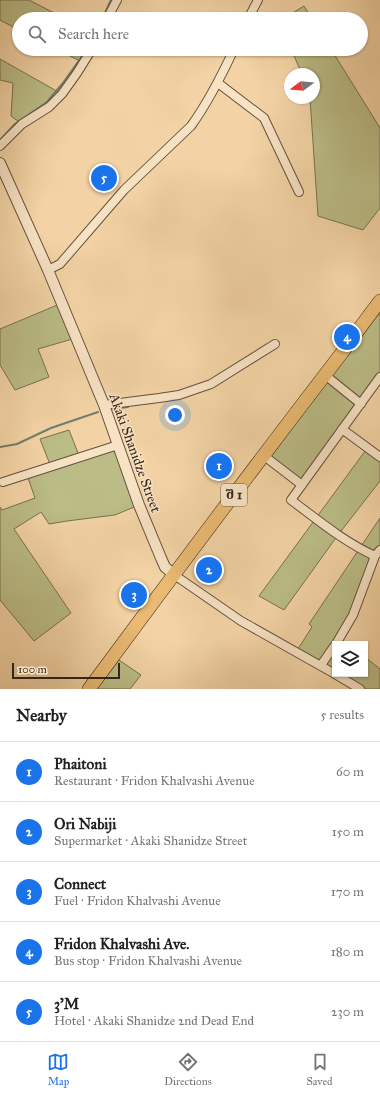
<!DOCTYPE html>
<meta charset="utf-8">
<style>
body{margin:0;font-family:"IM FELL Great Primer","Noto Serif Georgian",serif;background:#f2f2f2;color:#202124}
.controls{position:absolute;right:12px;bottom:12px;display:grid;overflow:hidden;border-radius:0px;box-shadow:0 1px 3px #0004}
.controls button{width:36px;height:36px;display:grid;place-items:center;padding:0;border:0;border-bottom:1px solid #e0e0e0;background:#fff;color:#202124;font:20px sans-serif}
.compass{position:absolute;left:284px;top:68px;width:36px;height:36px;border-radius:50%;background:#fff;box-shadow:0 1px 3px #0004;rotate:254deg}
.scale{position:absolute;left:12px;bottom:10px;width:108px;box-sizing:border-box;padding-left:4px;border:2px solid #34261b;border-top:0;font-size:11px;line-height:14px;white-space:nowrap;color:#34261b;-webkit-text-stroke:3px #f7e2c4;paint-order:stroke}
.you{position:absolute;left:175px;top:415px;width:14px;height:14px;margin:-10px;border:3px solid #fff;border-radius:50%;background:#1a73e8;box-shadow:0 0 0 6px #1a73e833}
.badge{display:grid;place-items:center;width:26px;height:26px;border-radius:50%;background:#1a73e8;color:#fff;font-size:13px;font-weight:700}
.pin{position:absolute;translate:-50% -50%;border:2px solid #fff;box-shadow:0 1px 4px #0006}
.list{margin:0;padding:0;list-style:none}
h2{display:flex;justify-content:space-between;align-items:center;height:52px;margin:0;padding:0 16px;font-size:17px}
h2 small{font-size:13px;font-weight:400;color:#757577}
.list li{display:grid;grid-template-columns:26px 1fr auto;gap:12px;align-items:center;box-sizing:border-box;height:60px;padding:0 16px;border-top:1px solid #e0e0e0}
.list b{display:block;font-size:15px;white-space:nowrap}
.list p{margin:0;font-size:13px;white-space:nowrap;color:#757577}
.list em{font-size:13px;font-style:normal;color:#757577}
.icon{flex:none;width:22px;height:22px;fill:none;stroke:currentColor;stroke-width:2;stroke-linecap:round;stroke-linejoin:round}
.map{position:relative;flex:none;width:380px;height:689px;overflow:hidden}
.search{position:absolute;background:#fff;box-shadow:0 1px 3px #0004;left:12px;right:12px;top:12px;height:44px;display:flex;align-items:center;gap:10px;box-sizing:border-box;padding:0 14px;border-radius:22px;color:#757577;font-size:15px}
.sheet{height:352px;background:#fff}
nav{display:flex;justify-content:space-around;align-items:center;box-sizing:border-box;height:56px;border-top:1px solid #e0e0e0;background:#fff;font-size:11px;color:#757577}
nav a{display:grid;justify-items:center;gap:2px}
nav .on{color:#1a73e8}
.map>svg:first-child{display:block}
.green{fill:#bbbc86;stroke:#787150}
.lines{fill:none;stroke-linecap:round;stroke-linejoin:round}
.stream{stroke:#727e6e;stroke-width:2}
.minor-casing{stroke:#64513e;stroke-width:10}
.tertiary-casing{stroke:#64513e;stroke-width:12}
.primary-casing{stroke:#34261b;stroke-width:14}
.minor{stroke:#f7e2c4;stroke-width:8}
.tertiary{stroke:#f7e2c4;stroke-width:10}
.primary{stroke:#eaba72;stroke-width:13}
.labels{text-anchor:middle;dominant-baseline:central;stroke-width:3;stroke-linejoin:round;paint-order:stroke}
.shield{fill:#f7e2c4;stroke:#6e5e4e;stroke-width:1}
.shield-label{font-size:13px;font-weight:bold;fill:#34261b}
.street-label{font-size:14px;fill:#34261b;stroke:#f7e2c4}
</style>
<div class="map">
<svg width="380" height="689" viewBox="0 0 380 689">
<rect width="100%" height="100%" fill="#f3d3a5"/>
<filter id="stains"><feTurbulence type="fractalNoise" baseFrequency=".005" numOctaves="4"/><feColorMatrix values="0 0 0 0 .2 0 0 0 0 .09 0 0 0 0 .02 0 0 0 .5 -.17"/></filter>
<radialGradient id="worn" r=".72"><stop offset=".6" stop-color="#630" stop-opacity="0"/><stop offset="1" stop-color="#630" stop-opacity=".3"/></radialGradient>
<path class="green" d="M0,0h29l37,19h-47v11l-19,-10z
M304,6l8,13h-29z
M56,49h36l-8,14z
M291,49h40l49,79v80l-17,22 -45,-14 -8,-118h4v-24h-12z
M0,59l62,35 -40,30 -11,-8 2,-33 -13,-3z
M62,303l14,35 -38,11 11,28 -34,13 -15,-25v-36z
M380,312v65l-78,108 -34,-26 105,-139 6,-6z
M69,430l11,28 38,-13 21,60 -24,10 -48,6 -18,3 -8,-12 -27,17 57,84 -37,28 -34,-41v-93l2,3 33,-12 -8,-23 24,-8 -11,-28z
M368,447l12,10v24l-42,54 -54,75 -25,-14z
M380,518v32l-40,88 8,6h-13v30l-39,-22 16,-25 -3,-3z
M365,657l15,12v20h-20l-25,-15h30z
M119,660l22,15 -11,14h-33z"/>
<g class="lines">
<path class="stream" d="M102,19l9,-19
M0,140l15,-16 32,-22 16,-19 24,-34
M112,409l16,-2
M0,447l17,-3 34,-16 47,-16"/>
<defs>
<path id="minor" d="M107,19l10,-19
M248,19l10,-19
M218,83l46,35 35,74
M0,146l22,-22 27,-17 13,-13 15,-21 15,-24
M48,270l12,-6 64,-74 67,-64c18,-25 30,-49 43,-77
M325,375l36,29
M104,405l55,-7 20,-3 32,-11 64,-40
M342,429l38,28
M263,455l39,30
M3,482l115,-37
M375,556c-31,-14 -57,-36 -84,-56l89,-123
M173,574l68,47 94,53
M336,644l17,-29 22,-59 5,-6
M321,665l14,-20
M335,674l25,15"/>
<path id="tertiary" d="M0,163l48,107 56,135 35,100 22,53 4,9 8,7"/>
<path id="primary" d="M89,689c84,-114 169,-227 255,-339 12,-17 24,-33 36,-49"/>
</defs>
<use href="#minor" class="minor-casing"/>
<use href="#tertiary" class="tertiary-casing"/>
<use href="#primary" class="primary-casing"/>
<use href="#minor" class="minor"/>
<use href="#tertiary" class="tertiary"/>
<use href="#primary" class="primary"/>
</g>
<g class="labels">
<rect class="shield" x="221" y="484" width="26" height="22" rx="3"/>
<g class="shield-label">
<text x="234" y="495">შ 1</text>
</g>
<g class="street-label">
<text transform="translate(135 453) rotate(70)">Akaki Shanidze Street</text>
</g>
</g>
<rect width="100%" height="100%" filter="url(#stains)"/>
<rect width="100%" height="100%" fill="url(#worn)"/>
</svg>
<div class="controls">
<button><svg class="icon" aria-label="layers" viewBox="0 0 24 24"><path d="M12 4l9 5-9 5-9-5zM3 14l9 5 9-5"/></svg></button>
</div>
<svg class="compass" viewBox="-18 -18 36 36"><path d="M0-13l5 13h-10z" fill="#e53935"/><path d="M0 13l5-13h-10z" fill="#757577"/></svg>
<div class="scale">100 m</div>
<div class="you"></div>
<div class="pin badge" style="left:219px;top:466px">1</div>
<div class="pin badge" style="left:209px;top:570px">2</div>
<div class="pin badge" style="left:134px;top:595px">3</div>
<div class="pin badge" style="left:347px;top:337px">4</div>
<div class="pin badge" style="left:104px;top:178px">5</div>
<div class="search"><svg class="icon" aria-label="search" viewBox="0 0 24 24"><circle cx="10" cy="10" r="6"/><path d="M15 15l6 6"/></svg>Search here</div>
</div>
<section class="sheet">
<h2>Nearby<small>5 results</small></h2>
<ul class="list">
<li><span class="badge">1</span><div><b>Phaitoni</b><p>Restaurant · Fridon Khalvashi Avenue</p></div><em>60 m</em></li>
<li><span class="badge">2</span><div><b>Ori Nabiji</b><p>Supermarket · Akaki Shanidze Street</p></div><em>150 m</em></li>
<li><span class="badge">3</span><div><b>Connect</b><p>Fuel · Fridon Khalvashi Avenue</p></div><em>170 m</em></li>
<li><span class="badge">4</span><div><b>Fridon Khalvashi Ave.</b><p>Bus stop · Fridon Khalvashi Avenue</p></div><em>180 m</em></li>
<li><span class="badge">5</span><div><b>3'M</b><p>Hotel · Akaki Shanidze 2nd Dead End</p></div><em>230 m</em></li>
</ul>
</section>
<nav>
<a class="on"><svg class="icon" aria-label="map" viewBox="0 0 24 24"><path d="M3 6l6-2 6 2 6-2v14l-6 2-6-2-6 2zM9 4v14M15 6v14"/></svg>Map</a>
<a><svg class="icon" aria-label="directions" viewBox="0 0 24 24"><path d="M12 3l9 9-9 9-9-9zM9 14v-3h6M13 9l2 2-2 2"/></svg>Directions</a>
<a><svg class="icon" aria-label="saved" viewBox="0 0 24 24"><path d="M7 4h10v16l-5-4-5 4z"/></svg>Saved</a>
</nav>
